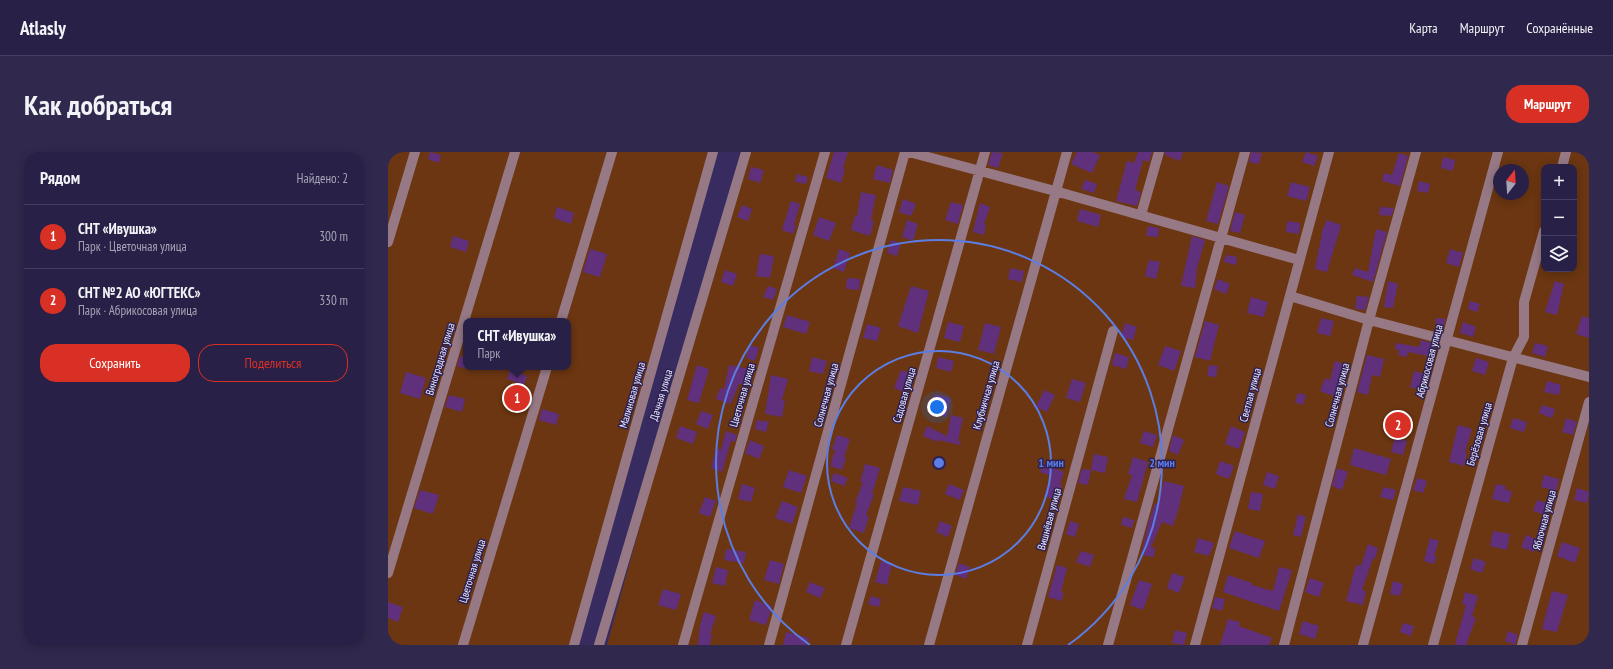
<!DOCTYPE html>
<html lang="ru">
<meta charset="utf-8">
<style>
body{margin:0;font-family:"PT Sans Narrow",sans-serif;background:#31284e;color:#f1f3f6}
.controls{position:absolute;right:12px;top:12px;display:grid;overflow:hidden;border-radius:8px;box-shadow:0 2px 10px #0003}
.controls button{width:36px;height:36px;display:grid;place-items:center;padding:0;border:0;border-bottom:1px solid #453e60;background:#292047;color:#f1f3f6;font:20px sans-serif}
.compass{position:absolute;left:1105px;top:12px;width:36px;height:36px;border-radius:50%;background:#292047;box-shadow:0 2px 10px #0003;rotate:17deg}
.you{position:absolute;left:549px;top:255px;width:14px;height:14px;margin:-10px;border:3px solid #fff;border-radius:50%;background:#1a73e8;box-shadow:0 0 0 6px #1a73e833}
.badge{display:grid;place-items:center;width:26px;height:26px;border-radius:50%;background:#d93025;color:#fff;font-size:13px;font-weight:700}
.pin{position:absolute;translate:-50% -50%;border:2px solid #fff;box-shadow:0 1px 4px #0006}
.popup{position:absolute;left:75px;top:166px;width:108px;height:52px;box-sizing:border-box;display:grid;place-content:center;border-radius:8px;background:#292047;filter:drop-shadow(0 1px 3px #0005);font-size:13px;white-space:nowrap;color:#a5a3b4}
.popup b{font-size:15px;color:#f1f3f6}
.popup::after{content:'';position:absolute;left:50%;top:100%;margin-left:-8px;border:8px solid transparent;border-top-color:#292047}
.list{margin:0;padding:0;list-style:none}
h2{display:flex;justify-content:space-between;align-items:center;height:52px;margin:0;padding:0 16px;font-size:17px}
h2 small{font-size:13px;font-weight:400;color:#a5a3b4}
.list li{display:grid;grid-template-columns:26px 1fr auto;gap:12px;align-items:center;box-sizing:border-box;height:64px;padding:0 16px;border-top:1px solid #453e60}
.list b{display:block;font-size:15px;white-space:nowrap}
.list p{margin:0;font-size:13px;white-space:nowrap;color:#a5a3b4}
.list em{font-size:13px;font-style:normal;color:#a5a3b4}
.actions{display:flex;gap:8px;padding:12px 16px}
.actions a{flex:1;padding:9px 0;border:1px solid #d93025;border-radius:16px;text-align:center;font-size:14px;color:#d93025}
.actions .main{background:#d93025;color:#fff}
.icon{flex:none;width:22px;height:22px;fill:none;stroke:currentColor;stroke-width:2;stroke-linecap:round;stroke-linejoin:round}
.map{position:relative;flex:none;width:1201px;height:493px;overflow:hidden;border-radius:16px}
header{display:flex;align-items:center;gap:24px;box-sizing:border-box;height:56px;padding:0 20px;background:#292047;border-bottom:1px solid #453e60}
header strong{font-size:19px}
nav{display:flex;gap:22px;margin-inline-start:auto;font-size:14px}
.intro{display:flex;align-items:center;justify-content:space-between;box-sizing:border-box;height:96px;padding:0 24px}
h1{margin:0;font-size:28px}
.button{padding:10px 18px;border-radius:16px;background:#d93025;color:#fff;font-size:14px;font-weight:700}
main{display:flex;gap:24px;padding:0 24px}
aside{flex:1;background:#292047;border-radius:16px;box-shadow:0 2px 10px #0003}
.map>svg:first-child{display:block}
.green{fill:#6b3611;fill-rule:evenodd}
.building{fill:#60307d}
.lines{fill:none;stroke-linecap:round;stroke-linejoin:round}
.minor{stroke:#967985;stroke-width:10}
.ring{fill:none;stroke:#5b7de4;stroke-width:2}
.labels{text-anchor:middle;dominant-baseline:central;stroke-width:3;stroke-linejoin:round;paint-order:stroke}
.street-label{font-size:11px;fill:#edebff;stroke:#2d2154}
.centre{fill:#5b7de4;stroke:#2d2154;stroke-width:2}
.ring-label{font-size:12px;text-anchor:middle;font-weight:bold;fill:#5b7de4;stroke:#2d2154;stroke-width:3;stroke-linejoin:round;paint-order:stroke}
</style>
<header>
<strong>Atlasly</strong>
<nav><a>Карта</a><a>Маршрут</a><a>Сохранённые</a></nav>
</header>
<div class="intro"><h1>Как добраться</h1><a class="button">Маршрут</a></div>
<main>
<aside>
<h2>Рядом<small>Найдено: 2</small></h2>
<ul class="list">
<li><span class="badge">1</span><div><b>СНТ «Ивушка»</b><p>Парк · Цветочная улица</p></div><em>300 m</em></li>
<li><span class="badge">2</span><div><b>СНТ №2 АО «ЮГТЕКС»</b><p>Парк · Абрикосовая улица</p></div><em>330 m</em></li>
</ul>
<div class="actions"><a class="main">Сохранить</a><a>Поделиться</a></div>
</aside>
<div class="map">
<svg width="1201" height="493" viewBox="0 0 1201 493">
<rect width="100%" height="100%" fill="#372b5f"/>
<path class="green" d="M0,0h328l-141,493h-187zM78,169h102v46h-102z
M355,0h846v493h-982zM1156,15h30v102h-30zM1111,18h24v24h-24z"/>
<path class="building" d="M42,0l11,3 -2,8 -11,-4z
M446,0h14l-5,16 2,1 -4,14 -15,-5z
M604,0l11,1 -5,15 -10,-3z
M689,0h15l8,3 -8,18 -21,-9z
M750,0h14l-3,10 -6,-2 -8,30 6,2 -4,14 -21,-5 11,-40 7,2z
M777,0h18l-3,9 -15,-6z
M863,0l11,1 -3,11 -10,-2z
M918,0l12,4 -4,10 -12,-4z
M1011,1l9,3 -8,30 -18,-5 2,-8 8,2z
M1055,5l12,3 -2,11 -12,-3z
M489,13l16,5 -3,13 -17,-4z
M363,15l13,3 -4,13 -12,-4z
M409,22l11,3 -2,7 -11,-2z
M697,28l12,4 -3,9 -13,-4z
M1031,29l11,3 -2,9 -11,-2z
M829,30l12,4 -11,38 -12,-3z
M903,30l19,5 -4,14 -19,-5z
M473,40l15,3 -5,25 3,1 -4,15 -19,-6 4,-15 2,1z
M515,47l13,5 -5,12 -12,-4z
M403,49l9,3 -6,21 2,1 -3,8 -11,-4z
M563,50l12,3 -5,19 -13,-4z
M592,51l10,4 -6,17 2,1 -2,10 -11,-3z
M354,53l10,4 -4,12 -11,-4z
M169,55l17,6 -3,11 -17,-6z
M992,55l14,1 -3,8 -12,-1z
M692,57l21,6 -3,12 -21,-6z
M847,60l10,3 -5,18 -10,-2z
M431,65l17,6 -7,18 -16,-6z
M519,68l11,4 -5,17 -11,-4z
M939,68l14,5 -14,47 -12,-3 8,-41z
M899,69l13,2 -1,11 -13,-2z
M760,74l11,2 -1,9 -12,-1z
M988,77l11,3 -14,50 -21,-7 3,-7 13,4z
M65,84l16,5 -3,11 -16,-5z
M804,84l13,4 -8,28 -2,20 -14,-2z
M503,88l10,3 -4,13 -10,-3z
M202,97l17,5 -7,23 -17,-5z
M451,97l11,4 -6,19 -11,-4z
M1062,97l13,4 -4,14 -13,-4z
M372,102l14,2 -4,22 -14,-2z
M838,103l11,2 -1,8 -12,-3z
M761,108l11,2 -4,17 -11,-3z
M622,116l14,3 -2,11 -14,-3z
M337,118l12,4 -4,12 -12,-4z
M459,126l13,1 -1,11 -13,-1z
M830,127l12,5 -4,10 -12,-5z
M1000,129l10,3 -5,24 -9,-1z
M1167,129l9,3 -7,31 -12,-3z
M380,134l9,3 -4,11 -10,-3z
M523,134l18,5 -11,42 -20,-7z
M969,144l12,1 -4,13 -10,-1z
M863,145l17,5 -4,15 -17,-4z
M1082,149l10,3 -3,8 -9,-3z
M399,163l23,7 -4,12 -23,-7z
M1194,164l7,2v20l-13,-4z
M933,166l13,3 -4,15 -13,-3z
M1048,166l10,1 -3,9 -8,-1z
M817,169l14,4 -9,36 -15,-4z
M560,170l16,4 -4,16 -16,-4z
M1075,170l13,5 -3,10 -13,-4z
M597,171l16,4 -7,27 -16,-4z
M737,171l12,4 -4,13 -12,-3z
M479,172l14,4 -4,13 -14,-3z
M1033,188l15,4 -3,13 -25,-5 -1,5 -9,-2 1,-5 -4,-1 1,-6 23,4z
M1147,191l13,3 -3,11 -13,-4z
M362,193l9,3 -4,13 -9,-3z
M777,194l16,5 -7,20 -16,-6z
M727,201l14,4 -3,12 -14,-4z
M979,203l17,4 -4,18 -8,-2 -4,20 -11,-3z
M72,204l6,2v11l-9,-3z
M424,205l15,4 -4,13 -14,-3z
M550,205l16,4 -3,11 -15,-4z
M1088,206l13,4 -4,13 -13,-4z
M947,209l8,3 -5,19 3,1 -5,13 -16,-6 5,-13 5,2z
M309,213l12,4 -10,34 -12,-3z
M341,213l21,4 -4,16 -7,-1 -8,20 -15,-5 4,-11 4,1z
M821,213l9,1 -2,11 -9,-1z
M122,218l17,6 -3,9 -17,-6z
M513,218l10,4 -7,18 -10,-4z
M1026,219l14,4 -4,16 -14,-4z
M18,220l20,6 -6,21 -20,-6z
M383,223l17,4 -6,21 3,1 -3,16 -17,-3z
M684,227l14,4 -6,19 -14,-4z
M1159,229l14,4 -2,10 -15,-3z
M656,238l11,5 -8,17 -11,-5z
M910,241l8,2 -3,10 -8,-3z
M547,242l16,4 -5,19 -17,-5z
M61,243l16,4 -3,13 -17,-5z
M1154,253l13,4 -3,9 -13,-5z
M154,257l17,5 -3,11 -17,-5z
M313,259l12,4 -5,14 -12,-5z
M563,263l12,3 -5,23 3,1 -1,3 -22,-5 -1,2 -14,-6 4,-10 20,10z
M1125,266l14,4 -3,10 -14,-4z
M1178,266l11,4 -4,13 -11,-3z
M369,268l12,2 -3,10 -11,-3z
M1070,273l14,4 -7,23 2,1 -3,13 -15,-4z
M292,274l17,6 -4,12 -17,-6z
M843,274l14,6 -6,17 -14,-5z
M338,279l11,4 -2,7 -4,-1 -9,31 -11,-4 5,-20 5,2z
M756,279l13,4 -4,12 -13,-4z
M449,283l13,4 -6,18 2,1 -4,12 -12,-4 5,-16 -3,-1z
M785,283l11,5 -6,15 -9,-4z
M1007,285l12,4 -4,14 -12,-3z
M362,288l14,6 -5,13 -14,-6z
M966,296l37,11 -5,16 -36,-10z
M706,302l14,3 -3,16 -14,-3z
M745,305l15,5 -11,40 -13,-3 8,-24 -4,-1z
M832,309l14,5 -5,13 -13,-5z
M477,312l15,4 -8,26 2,1 -8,20 3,1 -5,17 -15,-5 8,-25h-2l8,-21h-3z
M655,312l21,8 -4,12 2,1 -5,16 -13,-5 7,-20 -11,-4z
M949,316l11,4 -6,18 -10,-4z
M694,317l9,1 -3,15 -10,-2z
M401,318l18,6 -6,17 -18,-6z
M879,320l12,4 -4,13 -12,-4z
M446,321l14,5 -4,8 -13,-5z
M1156,323l15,4 -3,12 -15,-4z
M1029,326l10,3 -4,12 -10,-3z
M776,329l20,5 -6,25 -5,15 -11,-4 -11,25 4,1 -1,9 -13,-2 8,-34 6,-18 3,1z
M354,332l13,4 -4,14 -13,-3z
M561,332l15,6 -4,10 -15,-6z
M1108,332l10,2 -1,3 7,3 -3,11 -17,-4z
M515,335l18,4 -3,14 -19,-4z
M995,335l13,3 -3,10 -13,-3z
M1189,336l12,4 -2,11 -13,-3z
M32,338l19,5 -6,19 -19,-6z
M863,340l12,2 -3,17 -12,-2z
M317,345l11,4 -6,16 -11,-4z
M1149,348l13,4 -4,11 -13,-4z
M394,349l16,6 -6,17 -17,-6z
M910,362l8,3 -5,20 -8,-2z
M735,365l11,3 -2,8 -11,-3z
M552,369l12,5 -4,11 -12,-5z
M682,369l9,3 -4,13 -9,-3z
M847,379l30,10 -6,17 -30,-10z
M1105,379l17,3 -3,16 -17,-4z
M1138,383l13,5 -5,12 -13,-5z
M810,386l16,5 -5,13 -15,-4z
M1042,386l9,3 -5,15h3l-3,8 -10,-3z
M1174,390l18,6 -5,15 -18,-7z
M980,392l10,4 -3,11 -2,-1 -11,32 4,1 -3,14 -17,-4 10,-36 5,1z
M338,397l20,3 -2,11 -20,-3z
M693,399l13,4 -4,12 -14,-5z
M1086,406l12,4 -4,11 -12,-4z
M382,408l14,4 -5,20 -15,-4z
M493,409l11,3 -5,21 -12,-3z
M571,411l11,4 -4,12 -11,-4z
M669,413l10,3 -6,24 3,1 -3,8 -13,-4z
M328,415l12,3 -3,16 -13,-3z
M891,415l13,3 -13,41 -56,-19 5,-17 24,8v2l21,6z
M784,421l13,4 -6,16 -12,-5z
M922,426l14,5 -5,14 -14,-5z
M751,428l13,4 -9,26 -13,-5z
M1005,429l10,3 -3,12 -10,-2z
M422,430l15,6 -5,10 -14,-6z
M275,437l18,5 -5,16 -18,-5z
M1164,439l16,4 -11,37 -15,-3z
M1077,440l13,4 -6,20 4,2 -10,27h-7l-4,-1 11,-39 -4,-1z
M483,444l10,3 -2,8 -11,-3z
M827,445l10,2 -3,12 -10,-3z
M367,448l17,6 -6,19 -17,-5z
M0,450l15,5 -5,15 -10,-4z
M316,460l12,4 -6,18h2l-2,11h-12l2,-20z
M840,467l12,3 -1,4 33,12 -3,7h-49z
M915,469l16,5 -4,13 -16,-5z
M1015,471l11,3 -3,10 -11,-4z
M787,478l12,3 -3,12 -12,-2z
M1120,479l10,4 -3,10 -10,-4z
M398,480l23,6 -2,7h-24z"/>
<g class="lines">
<path class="minor" d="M521,0l146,39 244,69
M1174,15l4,-15
M753,63l18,-63
M0,90l27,-90
M902,144l79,24 220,57
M173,169l51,-169
M0,421l127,-421
M75,493l84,-278
M186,493l139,-493
M211,493l147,-493
M295,493l142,-493
M381,493l136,-493
M458,493l139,-493
M541,493l138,-493
M639,493l86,-314
M720,493l137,-493
M807,493l134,-493
M896,493l85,-325 47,-168
M975,493l135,-493
M1045,493l80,-287 11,-21v-35l20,-71
M1134,493l67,-243"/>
</g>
<g class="ring">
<circle cx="551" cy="311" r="112"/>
<path d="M422 493A223 223 0 1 1 680 493"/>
</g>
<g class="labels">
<g class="street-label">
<text transform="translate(52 207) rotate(-73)">Виноградная улица</text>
<text transform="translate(1041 209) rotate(-75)">Абрикосовая улица</text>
<text transform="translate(244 243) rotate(-74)">Малиновая улица</text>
<text transform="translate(273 243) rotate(-73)">Дачная улица</text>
<text transform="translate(354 243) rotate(-74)">Цветочная улица</text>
<text transform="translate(438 243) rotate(-75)">Солнечная улица</text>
<text transform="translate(516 243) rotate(-74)">Садовая улица</text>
<text transform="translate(598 243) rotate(-74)">Клубничная улица</text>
<text transform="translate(862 243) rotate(-75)">Светлая улица</text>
<text transform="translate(949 243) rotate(-75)">Солнечная улица</text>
<text transform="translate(1091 282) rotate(-74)">Берёзовая улица</text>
<text transform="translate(661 367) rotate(-75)">Вишнёвая улица</text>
<text transform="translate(1156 368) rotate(-75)">Яблочная улица</text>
<text transform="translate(84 419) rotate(-73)">Цветочная улица</text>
</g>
</g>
<circle cx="551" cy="311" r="6" class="centre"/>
<g class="ring-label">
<text x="663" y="315">1 мин</text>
<text x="774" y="315">2 мин</text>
</g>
</svg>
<div class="controls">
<button>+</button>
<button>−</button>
<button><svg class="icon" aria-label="layers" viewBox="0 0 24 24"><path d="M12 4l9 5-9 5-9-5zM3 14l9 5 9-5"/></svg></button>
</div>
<svg class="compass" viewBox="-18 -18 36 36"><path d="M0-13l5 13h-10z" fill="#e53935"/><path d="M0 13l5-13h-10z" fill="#a5a3b4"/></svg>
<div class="you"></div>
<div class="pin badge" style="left:129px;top:246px">1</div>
<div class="popup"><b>СНТ «Ивушка»</b>Парк</div>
<div class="pin badge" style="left:1010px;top:273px">2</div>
</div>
</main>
